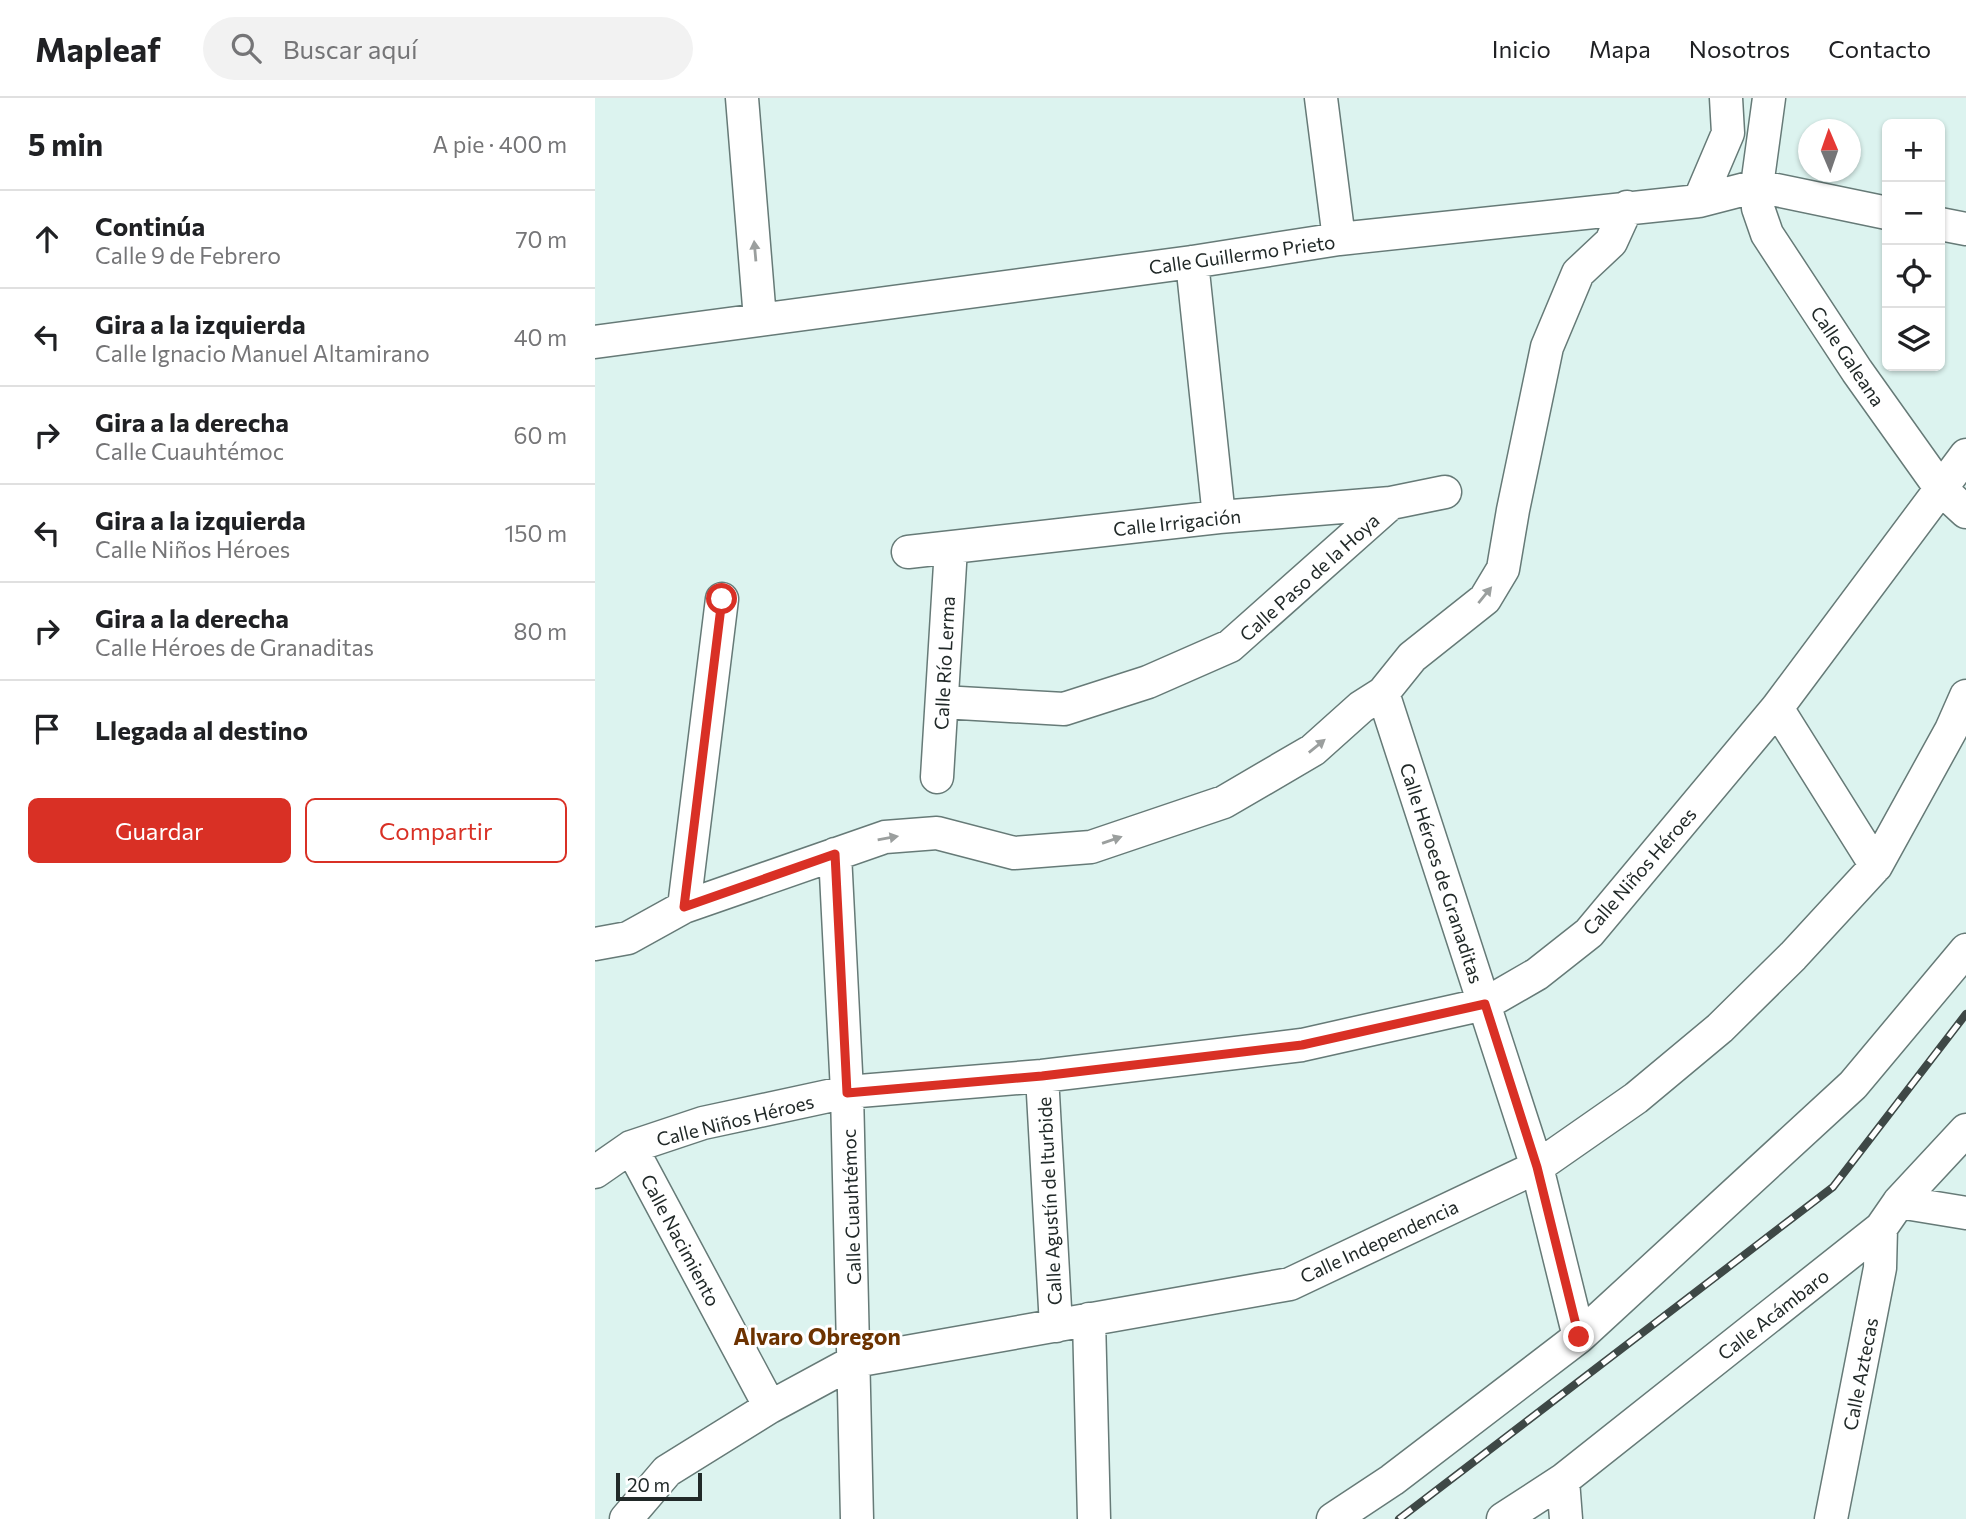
<!DOCTYPE html>
<html lang="es">
<meta charset="utf-8">
<style>
body{margin:0;font-family:Commissioner,sans-serif;background:#f2f2f2;color:#202124}
.controls{position:absolute;right:21px;top:21px;display:grid;overflow:hidden;border-radius:10px;box-shadow:0 2px 5px #0004}
.controls button{width:63px;height:63px;display:grid;place-items:center;padding:0;border:0;border-bottom:2px solid #e0e0e0;background:#fff;color:#202124;font:35px sans-serif}
.compass{position:absolute;left:1203px;top:21px;width:63px;height:63px;border-radius:50%;background:#fff;box-shadow:0 2px 5px #0004;rotate:358deg}
.scale{position:absolute;left:21px;bottom:18px;width:86px;box-sizing:border-box;padding-left:7px;border:4px solid #212928;border-top:0;font-size:19px;line-height:24px;white-space:nowrap;color:#212928;-webkit-text-stroke:5px #fff;paint-order:stroke}
.stop{position:absolute;width:21px;height:21px;margin:-16px;border:5px solid #d93025;border-radius:50%;background:#fff}
.stop.end{background:#d93025;border-color:#fff;box-shadow:0 2px 7px #0008}
.list{margin:0;padding:0;list-style:none}
h2{display:flex;justify-content:space-between;align-items:center;height:91px;margin:0;padding:0 28px;font-size:30px}
h2 small{font-size:23px;font-weight:400;color:#757577}
.list li{display:grid;grid-template-columns:46px 1fr auto;gap:21px;align-items:center;box-sizing:border-box;height:98px;padding:0 28px;border-top:2px solid #e0e0e0}
.list b{display:block;font-size:26px;white-space:nowrap}
.list p{margin:0;font-size:23px;white-space:nowrap;color:#757577}
.list em{font-size:23px;font-style:normal;color:#757577}
.actions{display:flex;gap:14px;padding:21px 28px}
.actions a{flex:1;padding:16px 0;border:2px solid #d93025;border-radius:10px;text-align:center;font-size:24px;color:#d93025}
.actions .main{background:#d93025;color:#fff}
.icon{flex:none;width:38px;height:38px;fill:none;stroke:currentColor;stroke-width:2;stroke-linecap:round;stroke-linejoin:round}
.map{position:relative;flex:none;width:1371px;height:1421px;overflow:hidden}
header{display:flex;align-items:center;gap:42px;box-sizing:border-box;height:98px;padding:0 35px;background:#fff;border-bottom:2px solid #e0e0e0}
header strong{font-size:33px}
nav{display:flex;gap:38px;margin-inline-start:auto;font-size:24px}
.search{width:490px;height:63px;background:#f2f2f2;display:flex;align-items:center;gap:18px;box-sizing:border-box;padding:0 24px;border-radius:38px;color:#757577;font-size:26px}
main{display:flex}
aside{flex:1;background:#fff}
.map>svg:first-child{display:block}
.lines{fill:none;stroke-linecap:round;stroke-linejoin:round}
.street-casing{stroke:#667a77;stroke-width:35}
.street{stroke:#fff;stroke-width:32}
.rail-casing{stroke:#3e4846;stroke-width:8}
.rail{stroke:#fff;stroke-width:5;stroke-dasharray:16;stroke-linecap:butt}
.oneway{fill:#9b9f9e}
.route{stroke:#d93025;stroke-width:9}
.labels{text-anchor:middle;dominant-baseline:central;stroke-width:6;stroke-linejoin:round;paint-order:stroke}
.street-label{font-size:19px;fill:#212928;stroke:#fff}
.quarter-label{font-size:23px;font-weight:bold;fill:#6c3200;stroke:#fff}
</style>
<header>
<strong>Mapleaf</strong>
<div class="search"><svg class="icon" aria-label="search" viewBox="0 0 24 24"><circle cx="10" cy="10" r="6"/><path d="M15 15l6 6"/></svg>Buscar aquí</div>
<nav><a>Inicio</a><a>Mapa</a><a>Nosotros</a><a>Contacto</a></nav>
</header>
<main>
<aside>
<h2>5 min<small>A pie · 400 m</small></h2>
<ul class="list">
<li><svg class="icon" aria-label="ahead" viewBox="0 0 24 24"><path d="M12 20V5M6 11l6-6 6 6"/></svg><div><b>Continúa</b><p>Calle 9 de Febrero</p></div><em>70 m</em></li>
<li><svg class="icon" aria-label="left" viewBox="0 0 24 24"><path d="M17 20v-9H6M10 6l-5 5 5 5"/></svg><div><b>Gira a la izquierda</b><p>Calle Ignacio Manuel Altamirano</p></div><em>40 m</em></li>
<li><svg class="icon" aria-label="right" viewBox="0 0 24 24"><path d="M7 20v-9h11M14 6l5 5-5 5"/></svg><div><b>Gira a la derecha</b><p>Calle Cuauhtémoc</p></div><em>60 m</em></li>
<li><svg class="icon" aria-label="left" viewBox="0 0 24 24"><path d="M17 20v-9H6M10 6l-5 5 5 5"/></svg><div><b>Gira a la izquierda</b><p>Calle Niños Héroes</p></div><em>150 m</em></li>
<li><svg class="icon" aria-label="right" viewBox="0 0 24 24"><path d="M7 20v-9h11M14 6l5 5-5 5"/></svg><div><b>Gira a la derecha</b><p>Calle Héroes de Granaditas</p></div><em>80 m</em></li>
<li><svg class="icon" aria-label="arrive" viewBox="0 0 24 24"><path d="M6 21V4h12l-3 4 3 4H6"/></svg><div><b>Llegada al destino</b></div></li>
</ul>
<div class="actions"><a class="main">Guardar</a><a>Compartir</a></div>
</aside>
<div class="map">
<svg width="1371" height="1421" viewBox="0 0 1371 1421">
<rect width="100%" height="100%" fill="#dcf3ef"/>
<g class="lines">
<defs>
<path id="street" d="M147,0l18,221
M726,0l18,141
M1174,0l-12,88 1,22 9,26 90,137 84,118 25,23
M1104,103l29,-68 -2,-35
M1345,126l26,5
M597,164l27,255
M0,244l597,-80 147,-23 360,-38 58,-15 130,27
M313,454l311,-35 172,-14 54,-11
M788,595l154,474 42,170
M347,604l122,7 84,-27 82,-36 161,-143
M1182,610l99,158
M342,679l14,-229
M240,756l12,238 10,427
M89,809l38,-308
M0,846l33,-6 56,-31 201,-70 52,-4 77,20 77,-6 133,-45 89,-52 48,-43 22,-14 29,-36 73,-58 18,-30 10,-59 34,-163 31,-74 33,-31 16,-35
M447,978l14,250
M36,1049l139,260
M0,1074l36,-25 72,-24 144,-31 195,-16 260,-31 183,-41 52,-30 52,-41 188,-225 189,-253
M1304,1104l67,11
M494,1221l5,200
M968,1382l3,39
M31,1421l41,-48 103,-64 85,-46 435,-77 247,-117 99,-69 84,-70 73,-72 83,-90 75,-136 15,-34
M738,1421l59,-39 187,-143 274,-252 113,-135
M908,1421l60,-39 318,-252 18,-26 67,-72
M1236,1421l49,-251 1,-40"/>
</defs>
<use href="#street" class="street-casing"/>
<use href="#street" class="street"/>
<defs>
<path id="rail" d="M804,1421l434,-332 133,-173"/>
</defs>
<use href="#rail" class="rail-casing"/>
<use href="#rail" class="rail"/>
</g>
<defs><path id="oneway-solid" d="M-6-.8H1V-3.2L6.5 0L1 3.2V.8H-6Z" transform="scale(1.75)"/></defs>
<g class="oneway">
<use href="#oneway-solid" transform="translate(160 153) rotate(-95)"/>
<use href="#oneway-solid" transform="translate(890 497) rotate(-51)"/>
<use href="#oneway-solid" transform="translate(722 648) rotate(-39)"/>
<use href="#oneway-solid" transform="translate(293 740) rotate(-10)"/>
<use href="#oneway-solid" transform="translate(517 742) rotate(-19)"/>
</g>
<g class="lines">
<path class="route" d="M127,501l-38,308 151,-53 12,239 195,-17 260,-31 183,-41 52,163 42,170"/>
</g>
<g class="labels">
<g class="street-label">
<text transform="translate(647 156) rotate(-8)">Calle Guillermo Prieto</text>
<text transform="translate(1253 258) rotate(56)">Calle Galeana</text>
<text transform="translate(582 424) rotate(-6)">Calle Irrigación</text>
<text transform="translate(714 479) rotate(-42)">Calle Paso de la Hoya</text>
<text transform="translate(349 565) rotate(-87)">Calle Río Lerma</text>
<text transform="translate(1044 773) rotate(-49)">Calle Niños Héroes</text>
<text transform="translate(847 775) rotate(72)">Calle Héroes de Granaditas</text>
<text transform="translate(140 1022) rotate(-14)">Calle Niños Héroes</text>
<text transform="translate(454 1103) rotate(-93)">Calle Agustín de Iturbide</text>
<text transform="translate(256 1109) rotate(-92)">Calle Cuauhtémoc</text>
<text transform="translate(86 1142) rotate(62)">Calle Nacimiento</text>
<text transform="translate(784 1143) rotate(-25)">Calle Independencia</text>
<text transform="translate(1178 1216) rotate(-38)">Calle Acámbaro</text>
<text transform="translate(1265 1276) rotate(-79)">Calle Aztecas</text>
</g>
<g class="quarter-label">
<text x="222" y="1238">Alvaro Obregon</text>
</g>
</g>
</svg>
<div class="controls">
<button>+</button>
<button>−</button>
<button><svg class="icon" aria-label="locate" viewBox="0 0 24 24"><circle cx="12" cy="12" r="6"/><path d="M12 2v4M12 18v4M2 12h4M18 12h4"/></svg></button>
<button><svg class="icon" aria-label="layers" viewBox="0 0 24 24"><path d="M12 4l9 5-9 5-9-5zM3 14l9 5 9-5"/></svg></button>
</div>
<svg class="compass" viewBox="-18 -18 36 36"><path d="M0-13l5 13h-10z" fill="#e53935"/><path d="M0 13l5-13h-10z" fill="#757577"/></svg>
<div class="scale">20 m</div>
<div class="stop" style="left:127px;top:501px"></div>
<div class="stop end" style="left:984px;top:1239px"></div>
</div>
</main>
